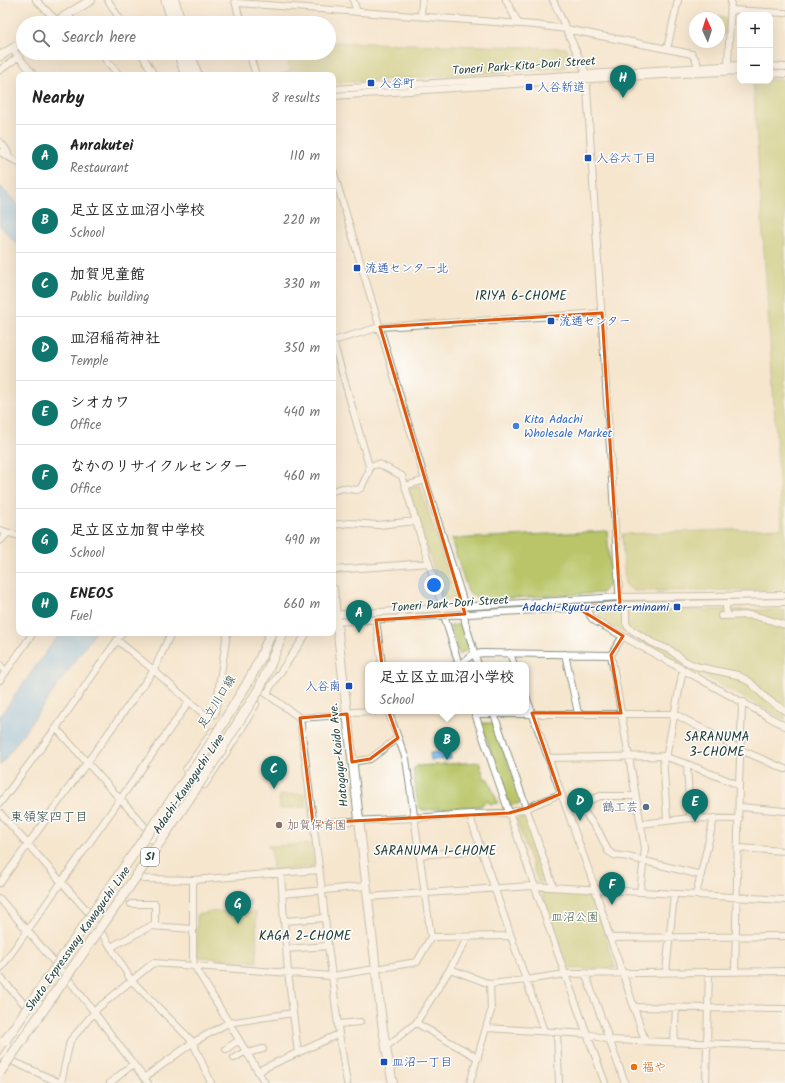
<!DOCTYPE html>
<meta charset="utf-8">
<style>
body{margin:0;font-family:Kalam,"Klee One",sans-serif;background:#f6f6f6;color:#222}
.controls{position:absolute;right:12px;top:12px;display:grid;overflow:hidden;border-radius:8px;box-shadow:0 4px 16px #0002}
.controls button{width:36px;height:36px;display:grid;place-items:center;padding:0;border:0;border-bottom:1px solid #e0e0e0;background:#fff;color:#222;font:20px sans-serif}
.compass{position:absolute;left:689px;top:12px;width:36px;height:36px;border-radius:50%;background:#fff;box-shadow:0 4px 16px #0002;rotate:356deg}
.you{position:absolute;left:434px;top:585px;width:14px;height:14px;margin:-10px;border:3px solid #fff;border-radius:50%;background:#1a73e8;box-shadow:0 0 0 6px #1a73e833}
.badge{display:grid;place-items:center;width:26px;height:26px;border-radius:50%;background:#0f766e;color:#fff;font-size:13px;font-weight:700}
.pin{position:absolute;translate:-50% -33px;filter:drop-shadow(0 1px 2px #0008)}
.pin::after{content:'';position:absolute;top:21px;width:14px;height:12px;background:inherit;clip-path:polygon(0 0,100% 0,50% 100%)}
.popup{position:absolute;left:365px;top:662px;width:164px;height:52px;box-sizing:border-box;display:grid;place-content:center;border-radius:8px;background:#fff;filter:drop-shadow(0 1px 3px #0005);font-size:13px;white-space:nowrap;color:#767676}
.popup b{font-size:15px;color:#222}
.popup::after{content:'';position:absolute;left:50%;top:100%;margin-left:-8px;border:8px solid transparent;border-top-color:#fff}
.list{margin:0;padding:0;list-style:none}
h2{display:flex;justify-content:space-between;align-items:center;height:52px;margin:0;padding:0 16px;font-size:17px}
h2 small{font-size:13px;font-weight:400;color:#767676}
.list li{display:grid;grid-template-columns:26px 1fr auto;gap:12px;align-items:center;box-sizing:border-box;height:64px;padding:0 16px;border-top:1px solid #e0e0e0}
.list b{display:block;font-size:15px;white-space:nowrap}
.list p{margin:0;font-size:13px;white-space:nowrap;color:#767676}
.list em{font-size:13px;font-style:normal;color:#767676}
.icon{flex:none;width:22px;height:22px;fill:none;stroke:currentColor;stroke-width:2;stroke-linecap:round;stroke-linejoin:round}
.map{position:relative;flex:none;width:785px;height:1083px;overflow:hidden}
.search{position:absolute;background:#fff;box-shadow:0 4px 16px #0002;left:16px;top:16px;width:320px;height:44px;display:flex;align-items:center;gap:10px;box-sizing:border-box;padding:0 14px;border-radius:22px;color:#767676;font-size:15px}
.panel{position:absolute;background:#fff;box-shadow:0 4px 16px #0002;left:16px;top:72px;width:320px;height:564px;border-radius:8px}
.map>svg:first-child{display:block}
.green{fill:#b9c567;stroke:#6c814e}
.water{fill:#7bbdf0;stroke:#4d7d92}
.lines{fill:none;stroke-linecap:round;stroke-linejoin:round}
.minor-casing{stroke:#8a9281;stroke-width:8}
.major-casing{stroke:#8a9281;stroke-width:10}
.highway-casing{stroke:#8a9281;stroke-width:11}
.minor{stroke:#fff;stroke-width:6}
.major{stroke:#fff;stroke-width:8}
.highway{stroke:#fff;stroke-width:9}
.highway-bridge-casing{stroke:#8a9281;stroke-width:11;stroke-linecap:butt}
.highway-bridge{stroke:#fff;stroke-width:9}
.marked{fill:none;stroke:#de580e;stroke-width:3;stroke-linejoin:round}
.transit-dot{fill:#1a4fb4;stroke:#fff;stroke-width:1.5}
.shop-dot{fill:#3f7fe0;stroke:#fff;stroke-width:1.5}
.service-dot{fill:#5c6f8a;stroke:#fff;stroke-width:1.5}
.education-dot{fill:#8d6e63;stroke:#fff;stroke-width:1.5}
.food-dot{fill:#e8710a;stroke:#fff;stroke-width:1.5}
.labels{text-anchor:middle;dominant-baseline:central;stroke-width:3;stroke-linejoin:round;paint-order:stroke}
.shield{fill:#fff;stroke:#627771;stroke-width:1}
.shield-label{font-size:11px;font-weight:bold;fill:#1f3d34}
.street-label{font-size:12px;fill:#1f3d34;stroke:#fff}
.transit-label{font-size:12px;fill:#164399;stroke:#fff;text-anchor:start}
.shop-label{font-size:12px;fill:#366cbe;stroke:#fff;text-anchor:start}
.service-label{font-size:12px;fill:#4e5e75;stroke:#fff;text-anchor:end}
.education-label{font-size:12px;fill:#785e54;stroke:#fff;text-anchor:start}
.park-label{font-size:12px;fill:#465f41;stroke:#fff}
.food-label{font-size:12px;fill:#c56008;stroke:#fff;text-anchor:start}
.neighbourhood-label{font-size:13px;fill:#1f3d34;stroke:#fff}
</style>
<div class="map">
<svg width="785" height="1083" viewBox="0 0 785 1083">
<rect width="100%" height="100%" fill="#fff"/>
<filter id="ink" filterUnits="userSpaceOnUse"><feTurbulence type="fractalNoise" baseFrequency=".025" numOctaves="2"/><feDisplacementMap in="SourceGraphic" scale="8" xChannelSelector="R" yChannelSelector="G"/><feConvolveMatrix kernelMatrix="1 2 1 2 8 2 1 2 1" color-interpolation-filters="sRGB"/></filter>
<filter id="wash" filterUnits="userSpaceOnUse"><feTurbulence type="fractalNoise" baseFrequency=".012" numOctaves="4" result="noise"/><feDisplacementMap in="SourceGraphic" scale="16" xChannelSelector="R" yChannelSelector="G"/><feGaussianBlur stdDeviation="0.9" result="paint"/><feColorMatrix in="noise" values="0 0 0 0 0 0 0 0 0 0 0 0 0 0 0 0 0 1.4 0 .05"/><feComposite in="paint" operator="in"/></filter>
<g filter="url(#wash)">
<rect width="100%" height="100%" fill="#f5e6ce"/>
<path class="green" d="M708,14l17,3 1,3 -1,15 -6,-2v-15h-12z
M329,42l237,6c4,8 6,15 -2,20l-231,15v-8h-52l10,-5 -6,-17h44z
M770,79l15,1v510l-152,1 -8,-7 -3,-50 160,-6 -29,-447h17z
M420,485l35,111 -1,2 -2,1h-9l-34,-110z
M607,531l4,51 -9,11 -124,7 -10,-8 -17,-53z
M669,610h116v110l-186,-101 1,-8z
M463,624l7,24 -11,7 -9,-29z
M481,723h13l28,80 -12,2z
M479,762l6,17h3l10,24 -7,1 -4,-3 -7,5 -57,4 -5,-3 -5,-38 4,-3z
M305,794l2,13 -27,2 -1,-14z
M527,816l22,65 -11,1 -22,-63z
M311,844l3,21 -2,2 -24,2 -2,-1 -3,2h-8l-2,-2 -2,-19 -4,-3z
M542,892l51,2 22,74 -48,1z
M240,911v2l16,-1 1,50 -60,-5v-43h9v-2z"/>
<path class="water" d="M0,186l19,20v40l-19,-20z
M60,633h35l-95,133v-50z
M450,752l1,7 -20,1 -1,-7z
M251,899v6l-20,1v-6z"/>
</g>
<g filter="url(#ink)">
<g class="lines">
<defs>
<path id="minor" d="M36,0l21,21
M108,0l14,23
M353,0l4,12
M506,0l12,23
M553,0l33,73 34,532
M235,1l6,22
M236,4l3,-1 296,22 31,4 126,25 5,8v4
M731,10l54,3
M67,15l7,8
M421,16l1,-16
M12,49l22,26
M667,49l11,-49
M100,53l19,22
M141,53l13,22
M249,53l7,22
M728,65l3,-65
M770,66l15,1
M0,70l18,-13
M770,73l15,1
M333,89l407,-24
M333,96l273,-18 134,-7
M0,142c4,5 8,8 9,15
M0,152l19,11
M333,170l92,310 37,117 2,10 1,15 13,43
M369,466l10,-2 23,12 41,133
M405,486l20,-6
M333,491l9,-3 15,2 4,-2 8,-17v-5l-36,-125 47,-14 222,-14
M333,525l16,-2 29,2 38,-4
M0,530l19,6
M0,541l8,-8
M333,570l96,-7
M589,606c0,7 0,11 6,15l190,105
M726,607l1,9
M626,609v14l2,4 7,5 18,11 17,7 15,11 10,5 42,9 13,7 16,16 19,13
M333,615l286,-18 166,-2
M444,615l15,50
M721,616l30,-1 12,3 22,7
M376,620l6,45
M333,622l287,-17 165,-3
M623,636l-12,19 34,193 -5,44
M117,640l34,28 55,48 9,-2 12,-81
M510,653l4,12
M565,654l13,59
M0,665l6,7
M455,665l7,-2 10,-8 10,-2 129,2
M0,680l33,-47
M262,691l5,3 4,-8 36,-53
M267,694l33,24 41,-3 13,-3 20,-1
M526,696l68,189 16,53 14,39 21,64
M388,711l18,48 25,178
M474,711l91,263 40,109
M493,711l60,175
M475,714h200l66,36 44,19
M300,718l22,173 6,55 4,30 7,58 8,49
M56,728l91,101
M663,756l4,64
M548,758l115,-2 24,8 52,21 -4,187
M666,758l17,-89
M352,762l18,-3 28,-21
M687,764l3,54
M739,785l3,-78 2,-5
M0,803l56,-75 66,-95
M579,805l20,27 9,19 6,4 14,2 73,18
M739,807l46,4
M567,810l33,-14h35
M0,813l89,100
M469,814l57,166 18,51
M313,823l101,-5 55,-4 40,-1 18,-5 33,-14
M641,824l49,-6 49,1
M738,848l47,3
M419,855l62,-5
M281,873l3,48 4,51 10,81
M140,876l4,3 49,1 126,-10
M193,880v77l1,8 71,118
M0,883l154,-213 17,-37
M283,894l83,-8
M696,895l18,-77
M368,897l163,-11 254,14
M0,899c32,37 65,74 94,113 18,24 36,48 54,71
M131,904h24v22
M284,921l41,-3
M100,933l4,3 27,44 60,60 4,7 16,36
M610,938l175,-2
M111,947l40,-21 42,3
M286,949l42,-3
M0,969l189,-267
M450,969l40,15 36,-4 39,-6 220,-3
M666,972l8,-78
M585,973l40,110
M0,977l25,28
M633,1007l152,2
M416,1023l62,35
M338,1024l22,-2
M486,1028l102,6 21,6 176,6
M557,1032l2,51
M674,1042l2,-34
M386,1047l30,-24 34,-54 18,-32
M226,1049l13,-9
M247,1053l16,-4
M234,1058l12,-7
M12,1061l48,22
M258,1071l4,-1v-1l77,-35
M144,1078l48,-35 36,-20 65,-10
M61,1083l9,-42 28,-33 55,-45 179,13 85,-14 14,-25 80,-1
M110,1083l23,-19
M470,1083l21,-72 -1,-27
M706,1083l3,-111"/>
<path id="major" d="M54,23l37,-23
M178,53l7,22
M0,56l23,-14
M333,589l49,434 7,42 4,18
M187,770l26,-38
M204,784l34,-51 17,-29"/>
<path id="highway" d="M166,0l7,23
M174,0l7,23
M183,53l7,22
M190,53l7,22
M151,838l13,-20 3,-6
M0,1063l40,-58"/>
</defs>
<use href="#minor" class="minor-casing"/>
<use href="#major" class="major-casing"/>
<use href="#highway" class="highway-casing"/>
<use href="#minor" class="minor"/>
<use href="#major" class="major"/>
<use href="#highway" class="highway"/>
<defs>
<path id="highway-bridge" d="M5,1041l131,-191 68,-96 44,-72 12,-23 11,-26
M0,1072l149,-214 62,-92 47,-75 10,-21 15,-37"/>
</defs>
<use href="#highway-bridge" class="highway-bridge-casing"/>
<use href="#highway-bridge" class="highway-bridge"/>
</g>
</g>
<path d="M0 0H785V1083H0ZM602,313l18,292 -44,2 47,29 -12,19 10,58h-89l28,81 -33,14 -18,5 -196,10 -13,-105 47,-4 5,48 18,-3 28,-21 -10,-28 -12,-90 89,-6 -85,-287z" fill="#f5e6ce" fill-opacity=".55" fill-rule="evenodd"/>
<path class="marked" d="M602,313l18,292 -44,2 47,29 -12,19 10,58h-89l28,81 -33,14 -18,5 -196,10 -13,-105 47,-4 5,48 18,-3 28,-21 -10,-28 -12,-90 89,-6 -85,-287z"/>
<g class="transit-dot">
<rect x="367" y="79" width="8" height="8" rx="2"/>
<rect x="525" y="83" width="8" height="8" rx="2"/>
<rect x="584" y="154" width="8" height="8" rx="2"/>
<rect x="353" y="264" width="8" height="8" rx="2"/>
<rect x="547" y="317" width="8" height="8" rx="2"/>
<rect x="673" y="603" width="8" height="8" rx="2"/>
<rect x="345" y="682" width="8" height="8" rx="2"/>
<rect x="380" y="1058" width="8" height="8" rx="2"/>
</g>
<circle class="shop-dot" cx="516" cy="426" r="4"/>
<circle class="service-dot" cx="646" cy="807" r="4"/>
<circle class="education-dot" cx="279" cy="825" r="4"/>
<circle class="food-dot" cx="634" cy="1067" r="4"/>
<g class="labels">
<rect class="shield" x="141" y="848" width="18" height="18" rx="3"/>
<g class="shield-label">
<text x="150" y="857">S1</text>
</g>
<g class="street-label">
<text transform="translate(524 66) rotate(-4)">Toneri Park-Kita-Dori Street</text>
<text transform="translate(450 604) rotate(-4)">Toneri Park-Dori Street</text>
<text transform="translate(217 702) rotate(-58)">足立川口線</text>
<text transform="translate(339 755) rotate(-96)">Hatogaya-Kaido Ave.</text>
<text transform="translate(189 784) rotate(-56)">Adachi-Kawaguchi Line</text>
<text transform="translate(78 939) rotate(-55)">Shuto Expressway Kawaguchi Line</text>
</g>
<g class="transit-label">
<text x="379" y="83">入谷町</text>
<text x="537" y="87">入谷新道</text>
<text x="596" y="158">入谷六丁目</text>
<text x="365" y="268">流通センター北</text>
<text x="559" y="321">流通センター</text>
<text x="669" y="607" text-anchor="end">Adachi-Ryutu-center-minami</text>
<text x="341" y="686" text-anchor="end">入谷南</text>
<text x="392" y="1062">皿沼一丁目</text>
</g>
<g class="shop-label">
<text x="524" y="419">Kita Adachi<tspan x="524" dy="14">Wholesale Market</tspan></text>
</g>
<g class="service-label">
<text x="638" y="807">鶴工芸</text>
</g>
<g class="education-label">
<text x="287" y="825">加賀保育園</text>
</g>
<g class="park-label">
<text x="575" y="917">皿沼公園</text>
</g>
<g class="food-label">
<text x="642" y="1067">福や</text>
</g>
<g class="neighbourhood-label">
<text x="521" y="296">IRIYA 6-CHOME</text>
<text x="717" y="737">SARANUMA<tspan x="717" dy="15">3-CHOME</tspan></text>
<text x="49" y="817">東領家四丁目</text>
<text x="435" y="851">SARANUMA 1-CHOME</text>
<text x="305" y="936">KAGA 2-CHOME</text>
</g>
</g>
</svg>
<div class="controls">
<button>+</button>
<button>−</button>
</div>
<svg class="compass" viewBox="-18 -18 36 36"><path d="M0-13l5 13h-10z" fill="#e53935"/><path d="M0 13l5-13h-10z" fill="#767676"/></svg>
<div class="you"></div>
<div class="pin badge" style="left:359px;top:633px">A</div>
<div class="pin badge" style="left:447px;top:760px">B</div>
<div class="popup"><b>足立区立皿沼小学校</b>School</div>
<div class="pin badge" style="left:274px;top:789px">C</div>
<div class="pin badge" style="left:580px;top:821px">D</div>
<div class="pin badge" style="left:695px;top:822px">E</div>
<div class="pin badge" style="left:612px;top:905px">F</div>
<div class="pin badge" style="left:238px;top:924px">G</div>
<div class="pin badge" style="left:623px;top:98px">H</div>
<div class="search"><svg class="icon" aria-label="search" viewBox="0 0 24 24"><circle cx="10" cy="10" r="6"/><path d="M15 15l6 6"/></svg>Search here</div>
<section class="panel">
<h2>Nearby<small>8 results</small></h2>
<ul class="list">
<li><span class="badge">A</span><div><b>Anrakutei</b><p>Restaurant</p></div><em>110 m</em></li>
<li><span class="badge">B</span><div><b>足立区立皿沼小学校</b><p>School</p></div><em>220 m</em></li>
<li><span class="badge">C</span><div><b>加賀児童館</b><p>Public building</p></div><em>330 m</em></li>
<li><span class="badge">D</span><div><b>皿沼稲荷神社</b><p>Temple</p></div><em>350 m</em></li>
<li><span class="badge">E</span><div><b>シオカワ</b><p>Office</p></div><em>440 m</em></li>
<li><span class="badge">F</span><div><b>なかのリサイクルセンター</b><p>Office</p></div><em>460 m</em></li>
<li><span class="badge">G</span><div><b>足立区立加賀中学校</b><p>School</p></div><em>490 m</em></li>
<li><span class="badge">H</span><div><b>ENEOS</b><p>Fuel</p></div><em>660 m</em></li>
</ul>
</section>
</div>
